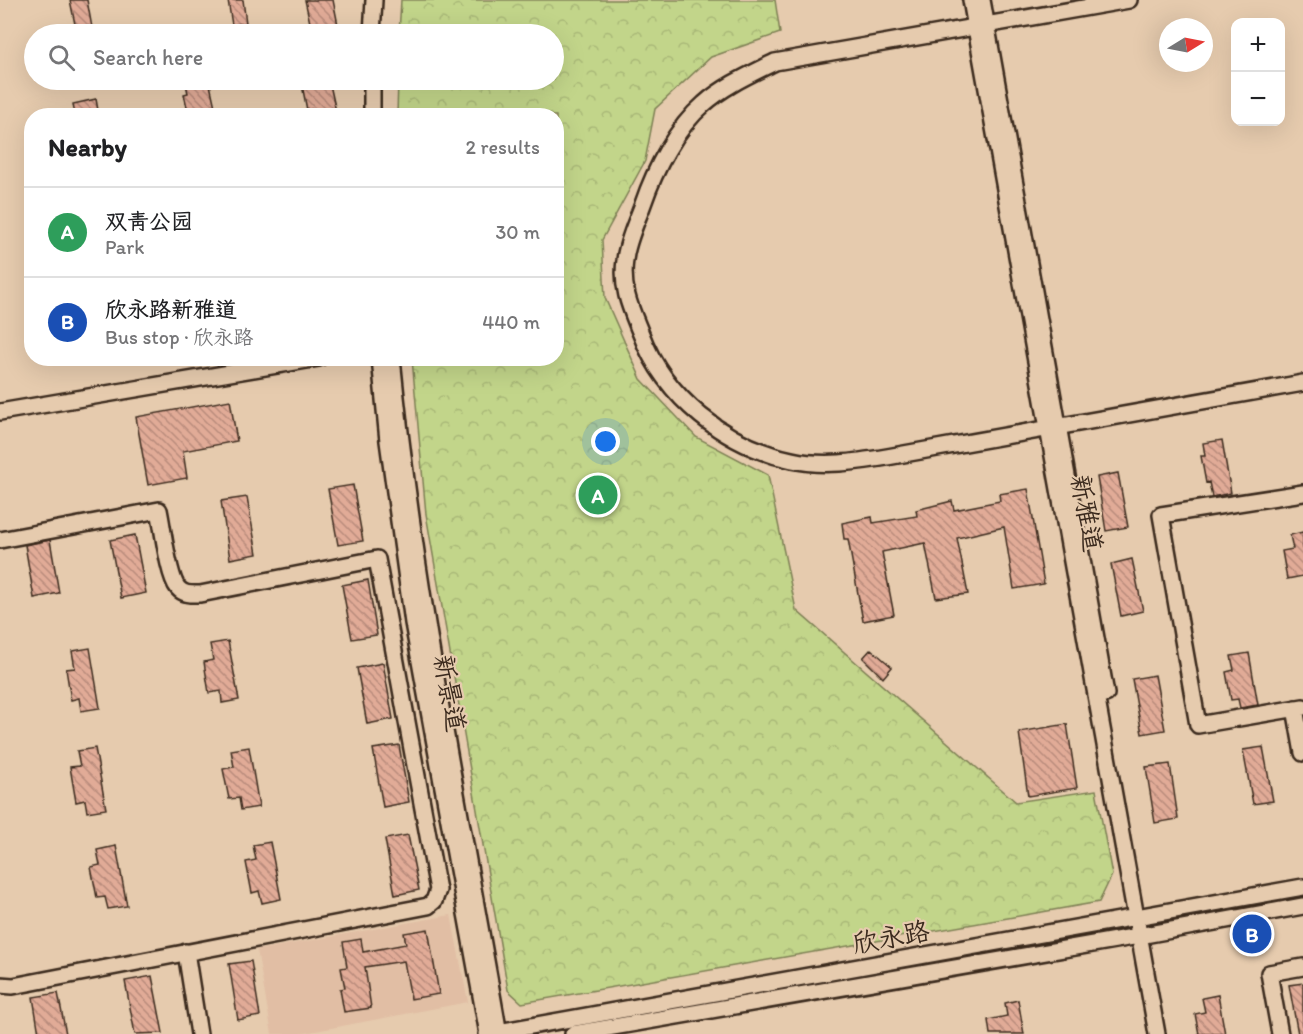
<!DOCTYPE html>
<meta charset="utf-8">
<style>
body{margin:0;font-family:Itim,"LXGW WenKai TC",sans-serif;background:#f6f6f6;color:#202124}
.controls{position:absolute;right:18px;top:18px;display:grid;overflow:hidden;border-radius:12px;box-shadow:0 6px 24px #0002}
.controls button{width:54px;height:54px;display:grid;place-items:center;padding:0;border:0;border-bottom:2px solid #e0e0e0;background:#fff;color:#202124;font:30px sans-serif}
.compass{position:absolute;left:1159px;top:18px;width:54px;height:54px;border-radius:50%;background:#fff;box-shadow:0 6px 24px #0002;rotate:80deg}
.you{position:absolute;left:606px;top:442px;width:21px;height:21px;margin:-15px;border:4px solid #fff;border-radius:50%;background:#1a73e8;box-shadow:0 0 0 9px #1a73e833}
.badge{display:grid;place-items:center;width:39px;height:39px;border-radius:50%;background:#0f766e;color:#fff;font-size:20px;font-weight:700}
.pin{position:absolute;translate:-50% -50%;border:3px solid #fff;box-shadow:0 2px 6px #0006}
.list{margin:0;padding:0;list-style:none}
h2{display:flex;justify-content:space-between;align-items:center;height:78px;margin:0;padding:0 24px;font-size:26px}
h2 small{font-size:20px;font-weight:400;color:#757577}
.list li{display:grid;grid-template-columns:39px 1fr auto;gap:18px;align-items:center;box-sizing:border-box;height:90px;padding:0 24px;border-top:2px solid #e0e0e0}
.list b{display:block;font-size:22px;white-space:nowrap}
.list p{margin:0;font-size:20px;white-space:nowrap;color:#757577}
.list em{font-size:20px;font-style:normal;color:#757577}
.icon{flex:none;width:33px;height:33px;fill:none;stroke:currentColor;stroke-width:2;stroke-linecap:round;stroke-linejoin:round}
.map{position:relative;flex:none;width:1303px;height:1034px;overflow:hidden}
.search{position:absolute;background:#fff;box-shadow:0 6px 24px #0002;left:24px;top:24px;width:540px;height:66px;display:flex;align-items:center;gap:15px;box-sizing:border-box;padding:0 21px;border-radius:33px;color:#757577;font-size:22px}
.panel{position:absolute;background:#fff;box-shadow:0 6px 24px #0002;left:24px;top:108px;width:540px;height:258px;border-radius:24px}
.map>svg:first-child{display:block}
.built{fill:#e1bea4}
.park{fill:url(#park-crowns);stroke:#7e8054;stroke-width:1.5}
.building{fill:url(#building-back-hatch);stroke:#3b2a1e;stroke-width:1.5}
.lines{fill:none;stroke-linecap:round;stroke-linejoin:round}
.minor-casing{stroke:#3b2a1e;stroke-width:20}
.minor{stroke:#e6cbae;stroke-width:15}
.labels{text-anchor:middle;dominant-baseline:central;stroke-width:4.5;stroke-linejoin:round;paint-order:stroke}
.street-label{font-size:26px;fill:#3b2a1e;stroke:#e6cbae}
</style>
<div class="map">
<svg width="1303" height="1034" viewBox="0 0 1303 1034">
<defs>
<pattern id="park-crowns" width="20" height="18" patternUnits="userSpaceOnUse" patternTransform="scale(1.5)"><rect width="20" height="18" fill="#c2d58a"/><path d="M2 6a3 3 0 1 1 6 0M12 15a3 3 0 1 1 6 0" fill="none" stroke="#a8b777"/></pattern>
<pattern id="building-back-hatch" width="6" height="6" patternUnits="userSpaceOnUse" patternTransform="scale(1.5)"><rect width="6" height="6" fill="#e1ab97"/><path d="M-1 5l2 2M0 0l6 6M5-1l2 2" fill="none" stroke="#b88b7b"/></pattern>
</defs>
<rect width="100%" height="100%" fill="#e6cbae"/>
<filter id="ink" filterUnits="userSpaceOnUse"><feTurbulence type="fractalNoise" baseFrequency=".0167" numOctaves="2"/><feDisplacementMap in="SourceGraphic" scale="12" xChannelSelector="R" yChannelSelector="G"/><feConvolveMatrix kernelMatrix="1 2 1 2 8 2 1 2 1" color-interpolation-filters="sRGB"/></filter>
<g filter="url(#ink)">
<path class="built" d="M451,915l17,87 -168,32h-28l-15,-84z"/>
<path class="park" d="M401,0h374l5,33 -69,24 -56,52 -10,52 -43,79 3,58 36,81 55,58 72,38 28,135 220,192 80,-12 16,85 -13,27 -577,101 -14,-13 -82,-476 -14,-155 144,-1v-242l-159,-1 1,-35h156v-46h-155z"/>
<path class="building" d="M70,0h17l6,33 -16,1z
M228,0h15l3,23 -14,2z
M305,0h28l6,30 -23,4 -2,-11h-4z
M185,80h24l8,36h-28l-5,-22 4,-1z
M301,80h28l8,36h-23l-2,-7 -5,1z
M96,99l3,17h-24l-2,-12z
M230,400l7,41 -54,10 4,27 -39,7 -12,-68z
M1222,440l9,53 -19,4 -3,-15 -3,1 -5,-27h4l-2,-13z
M1118,473l10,54 -22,4 -9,-54z
M353,485l10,56 -25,4 -10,-56z
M1028,489l16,95 -30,5 -10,-62 -47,11 11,56 -32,4 -11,-55 -43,9 12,63 -31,6 -15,-82h-4l-2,-16 30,-6 1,6 44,-7 -1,-6 36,-9 2,9 46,-9 -1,-7z
M247,497l10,57 -27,5 -9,-58z
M1303,532v44l-16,3 -5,-28 11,-2 -3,-14z
M135,535l11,58 -25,5 -11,-58z
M50,540l9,53 -25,5 -9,-53z
M1132,559l11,52 -22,5 -10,-52z
M368,580l9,55 -25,4 -10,-54z
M228,641l11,59 -17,3 -1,-12 -12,2 -5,-31 9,-2 -3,-16z
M90,648l10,60 -19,3 -2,-13 -8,2 -5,-31 9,-1 -3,-17z
M871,649l21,18 -9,11 -20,-20z
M1249,653l9,52 -18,3 -2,-9 -7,1 -5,-28 8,-2 -3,-14z
M383,663l10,56 -26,5 -10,-56z
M1155,675l10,55 -23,4 -10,-55z
M1067,724l10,64 -49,8 -9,-64z
M399,745l10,57 -26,5 -10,-58z
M249,747l10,60 -18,3 -2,-12 -10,1 -6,-30 11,-2 -3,-17z
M1263,747l10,54 -20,3 -10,-54z
M95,748l11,61 -19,3 -2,-12 -9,2 -6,-35 10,-1 -3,-15z
M1170,764l8,55 -23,4 -9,-56z
M408,835l11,55 -24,5 -10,-56z
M270,842l11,57 -19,4 -3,-12 -7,2 -6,-31 10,-2 -3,-15z
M116,846l11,60 -19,3 -3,-12 -8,1 -6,-31 9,-2 -3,-15z
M428,929l11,65 -28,5 -7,-38 -39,6 6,41 -27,4 -4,-23 5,-1 -4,-20 6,-1 -4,-25 18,-3 2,13 43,-8 -2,-11z
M251,961l9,55 -22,4 -9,-56z
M152,976l11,57 -28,1 -10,-53z
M1303,983v50l-5,1 -9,-49z
M58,993l8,41h-27l-6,-37z
M1218,995l7,39h-26l-4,-20 10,-2 -3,-14z
M1018,1000l6,34h-34l-2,-14 19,-4 -2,-13z"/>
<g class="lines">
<defs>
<path id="minor" d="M971,0l186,1034
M982,0l124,694
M1129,0l-354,62c-24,12 -51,24 -71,42 -28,24 -49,65 -61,100 -6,17 -16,37 -18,56 -4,29 6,49 16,74 24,64 85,112 151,126 31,7 64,2 95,-3l416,-74
M372,34l2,-34
M372,80v36
M380,358l8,83 25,182 75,411
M392,358c22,227 68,452 107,676
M0,412l319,-54
M1303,493l-142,22 37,210 105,-18
M0,540l159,-30c4,18 9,66 19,78 6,7 14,6 22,6l177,-35 61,331 -4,11 -6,5 -415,80 -13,-1
M1295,708l8,45
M186,952l13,82
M487,1034l816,-147
M573,1034l566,-98 164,-30
M1280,1034l-11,-61 34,-6"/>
</defs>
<use href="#minor" class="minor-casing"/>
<use href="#minor" class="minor"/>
</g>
</g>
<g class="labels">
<g class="street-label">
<text transform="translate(1087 513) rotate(80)">新雅道</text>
<text transform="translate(450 693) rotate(80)">新景道</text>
<text transform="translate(891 937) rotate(-10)">欣永路</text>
</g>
</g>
</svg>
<div class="controls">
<button>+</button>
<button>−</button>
</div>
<svg class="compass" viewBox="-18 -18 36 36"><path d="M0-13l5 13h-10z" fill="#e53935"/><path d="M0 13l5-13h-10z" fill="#757577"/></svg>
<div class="you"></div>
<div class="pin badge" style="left:598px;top:495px;background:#2e9e5b">A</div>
<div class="pin badge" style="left:1252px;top:934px;background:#1a4fb4">B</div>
<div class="search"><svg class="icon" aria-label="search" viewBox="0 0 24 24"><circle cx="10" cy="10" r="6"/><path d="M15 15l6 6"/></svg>Search here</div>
<section class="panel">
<h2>Nearby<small>2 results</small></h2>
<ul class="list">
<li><span class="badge" style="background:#2e9e5b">A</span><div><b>双青公园</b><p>Park</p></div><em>30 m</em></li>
<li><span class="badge" style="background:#1a4fb4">B</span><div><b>欣永路新雅道</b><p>Bus stop · 欣永路</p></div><em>440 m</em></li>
</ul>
</section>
</div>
